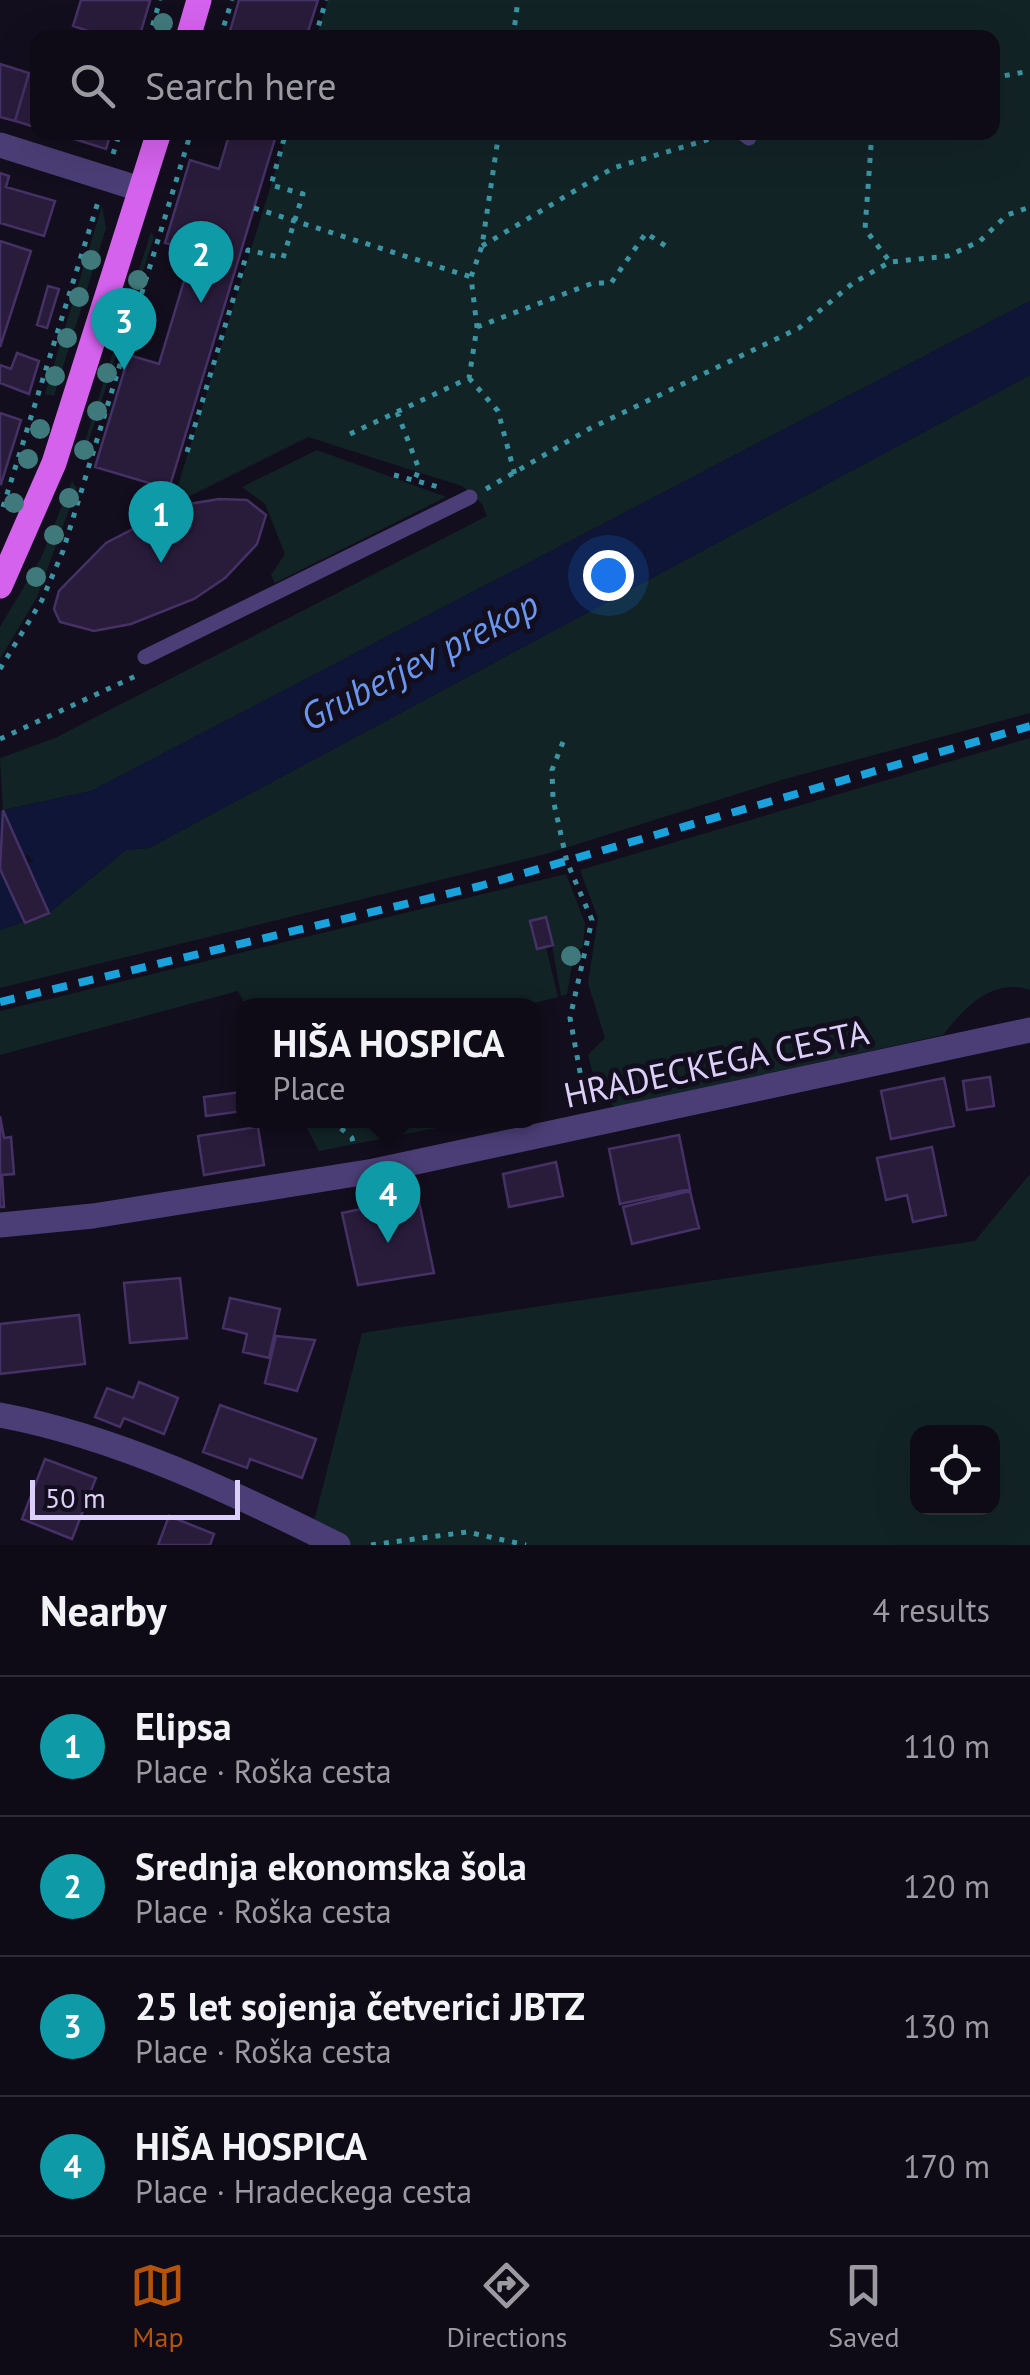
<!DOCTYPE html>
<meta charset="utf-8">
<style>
body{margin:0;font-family:"PT Sans",sans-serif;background:#17131f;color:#f1f3f6}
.controls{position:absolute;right:30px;bottom:30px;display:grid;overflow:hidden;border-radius:20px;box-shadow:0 10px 40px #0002}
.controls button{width:90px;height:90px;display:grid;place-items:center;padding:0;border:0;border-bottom:2px solid #2e2b35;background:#0e0a16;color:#f1f3f6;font:50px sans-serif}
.scale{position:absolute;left:30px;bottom:25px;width:210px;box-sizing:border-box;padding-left:10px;border:5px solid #dccffa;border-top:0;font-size:28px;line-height:35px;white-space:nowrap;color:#dccffa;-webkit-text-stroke:8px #130e1d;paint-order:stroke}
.you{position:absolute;left:608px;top:575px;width:35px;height:35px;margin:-25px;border:8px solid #fff;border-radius:50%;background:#1a73e8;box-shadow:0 0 0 15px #1a73e833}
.badge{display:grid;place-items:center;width:65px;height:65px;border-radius:50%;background:#b45309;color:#fff;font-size:32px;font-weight:700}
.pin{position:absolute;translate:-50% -82px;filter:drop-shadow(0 2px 5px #0008)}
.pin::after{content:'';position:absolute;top:52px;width:35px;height:30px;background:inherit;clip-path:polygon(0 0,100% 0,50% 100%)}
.popup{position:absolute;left:236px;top:998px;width:305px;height:130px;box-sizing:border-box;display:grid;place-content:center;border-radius:20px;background:#0e0a16;filter:drop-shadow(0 2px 8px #0005);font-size:32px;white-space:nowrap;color:#9b9aa1}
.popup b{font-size:38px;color:#f1f3f6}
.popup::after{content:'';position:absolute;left:50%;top:100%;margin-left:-20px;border:20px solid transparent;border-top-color:#0e0a16}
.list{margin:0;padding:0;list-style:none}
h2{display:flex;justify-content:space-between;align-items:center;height:130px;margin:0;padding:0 40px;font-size:42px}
h2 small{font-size:32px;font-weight:400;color:#9b9aa1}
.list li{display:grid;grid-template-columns:65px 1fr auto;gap:30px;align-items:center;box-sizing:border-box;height:140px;padding:0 40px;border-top:2px solid #2e2b35}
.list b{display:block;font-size:38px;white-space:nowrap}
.list p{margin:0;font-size:32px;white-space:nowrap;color:#9b9aa1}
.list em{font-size:32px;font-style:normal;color:#9b9aa1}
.icon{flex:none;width:55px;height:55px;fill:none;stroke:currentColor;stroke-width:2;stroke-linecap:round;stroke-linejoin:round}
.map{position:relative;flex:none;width:1030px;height:1545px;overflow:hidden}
.search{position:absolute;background:#0e0a16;box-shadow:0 10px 40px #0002;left:30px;right:30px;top:30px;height:110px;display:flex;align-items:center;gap:25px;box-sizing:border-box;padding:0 35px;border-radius:20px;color:#9b9aa1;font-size:38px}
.sheet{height:690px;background:#0e0a16}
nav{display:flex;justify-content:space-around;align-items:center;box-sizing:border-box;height:140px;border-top:2px solid #2e2b35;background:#0e0a16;font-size:28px;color:#9b9aa1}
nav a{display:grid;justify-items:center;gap:5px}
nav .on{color:#b45309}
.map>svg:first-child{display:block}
.green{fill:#122326;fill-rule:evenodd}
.water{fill:#0e1536}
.building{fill:#291c3b;stroke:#453165;stroke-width:2.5}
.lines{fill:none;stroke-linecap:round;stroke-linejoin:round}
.path{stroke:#3a94a2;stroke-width:5;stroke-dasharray:5 8;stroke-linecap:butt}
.service{stroke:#4b3e76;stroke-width:15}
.minor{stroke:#4b3e76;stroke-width:25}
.tertiary{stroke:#4b3e76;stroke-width:25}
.primary{stroke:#d462ed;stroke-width:25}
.rail{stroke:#19a2db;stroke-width:8;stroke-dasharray:15 12;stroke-linecap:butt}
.tree{fill:#40797c}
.labels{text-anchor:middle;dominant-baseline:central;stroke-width:10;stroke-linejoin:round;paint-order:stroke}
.street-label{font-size:35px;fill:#dccffa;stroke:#130e1d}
.water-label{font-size:38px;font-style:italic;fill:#6996ee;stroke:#130e1d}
</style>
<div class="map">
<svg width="1030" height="1545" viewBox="0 0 1030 1545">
<rect width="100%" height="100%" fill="#130e1d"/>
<path class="green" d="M328,0h702v301l-939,490 -88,19 -3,-52 55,-20 432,-222 -5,-12 -20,-18 -154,-49 -136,68 115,-372 705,-1v-94l-676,-1z
M102,206l4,22 -52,168 -9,-2z
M151,232l3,5 -71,222 -3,-2z
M1030,375v338l-245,66 -239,75 -546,134v-58l49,-17 77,-63 23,-2z
M317,450l129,47 -171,86 -4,-8 14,-21 -20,-50 -23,-17z
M72,481l5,7 -40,109 -37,62v-32l41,-69z
M1030,738v252c-38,-13 -66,18 -87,45l-328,72 -17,-13 -10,-39 17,-17 -17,-55 10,-65 -18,-48z
M566,874l19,49 -2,24 -9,6 -7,41 -6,2 -9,-51 -6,2 12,50 -32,8 -280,1 -8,-15 -238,64v-44z
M303,1121h170l-154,30z
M1030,1174v371h-722l54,-212 613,-92zM918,1432h74v76h-74z"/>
<path class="water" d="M1030,301v74l-881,473 -23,2 -77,63 -49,17v-56l34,-13 -6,-6 -28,14v-58l91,-20z"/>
<path class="building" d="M81,0h66l3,1 -11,37h-30l-36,-12z
M239,0h79l-12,38h-78z
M0,64l29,9 -14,48 -15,-4z
M29,73l9,2v53l-23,-7z
M52,132h59l-5,17z
M230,132h47l-108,357 -74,-22 34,-112 30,9 34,-113 -28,-8 25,-83 29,9z
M0,173l9,3 -3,11 49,14 -11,35 -44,-13z
M0,241l31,10 -31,96z
M48,286l11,3 -12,39 -10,-3z
M17,353l22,8 -10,33 -29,-11v-18l11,4z
M0,413l21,7 -20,64 -1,-1z
M219,499l28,1 19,15 -9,29 -32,34 -31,21 -63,25 -37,7 -34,-9 -6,-13 5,-18 47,-48 71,-37z
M3,810l46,103 -24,10 -25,-54z
M546,917l7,28 -16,4 -7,-28z
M990,1077l4,29 -27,4 -4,-29z
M944,1078l10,48 -63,13 -10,-48z
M241,1092l2,19 -37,5 -2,-19z
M0,1116l4,22 7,-1 3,37 -12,1 2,32h-4z
M258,1127l6,38 -60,10 -6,-39z
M679,1135l11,54 -70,15 -11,-55z
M932,1147l14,68 -33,7 -6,-27 -21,5 -9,-42z
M556,1162l7,34 -54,11 -6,-33z
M690,1191l9,37 -67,16 -9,-37z
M418,1197l16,76 -76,12 -16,-72z
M180,1278l7,60 -57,5 -6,-60z
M230,1298l50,11 -11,49 -26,-6 4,-18 -24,-6z
M79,1315l6,49 -85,10v-50z
M276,1336l39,4 -18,51 -32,-8z
M139,1382l39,16 -14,36 -40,-16 -4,9 -25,-10 12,-29 26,10z
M220,1405l96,34 -14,39 -52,-19 -3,9 -44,-16z
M45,1459l51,19 -24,61 -50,-20z
M169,1516l45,18 -4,11h-52z"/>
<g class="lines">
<path class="path" d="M149,38l11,-38
M220,38l12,-38
M315,38l11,-38
M513,38l5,-38
M992,78l38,-7
M872,132l-7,97 25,33
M113,154l7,-22
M254,208l217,69
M482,246l131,-78 110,-33
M477,327l116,-44h18l35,-50 24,16
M469,378l29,33 17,64
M397,412l22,57 -4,10
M350,434l119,-56 8,-51 -6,-50 11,-31 17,-114
M187,452l61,-202 35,8 20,-64 -32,-9 15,-53
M394,475l45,12
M486,489l103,-60 210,-101 54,-45 37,-21 58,-6 32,-15 27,-26 23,-8
M3,507l95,-305
M0,669l42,-69 21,-49 128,-419
M0,739l138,-64
M563,742l-11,28 1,29 14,63 25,58 -22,98 15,81
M361,1006h43
M331,1120l21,18 2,11
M371,1545l96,-13 59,13"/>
<path class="service" d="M741,132l8,6
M145,657l325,-160"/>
<path class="minor" d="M0,145l140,44
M0,1415c118,22 232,77 338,130"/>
<path class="tertiary" d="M0,1225l93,-9 281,-45 656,-141"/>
<path class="primary" d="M188,38l11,-38
M0,586l54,-123 105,-331"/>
<path class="rail" d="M0,1002l480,-116 550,-160"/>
</g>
<g class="tree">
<circle cx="163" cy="23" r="10"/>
<circle cx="91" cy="260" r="10"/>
<circle cx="138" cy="280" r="10"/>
<circle cx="79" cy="297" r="10"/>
<circle cx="119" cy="335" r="10"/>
<circle cx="67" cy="338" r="10"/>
<circle cx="107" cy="373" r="10"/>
<circle cx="55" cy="376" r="10"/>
<circle cx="97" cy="411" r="10"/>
<circle cx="40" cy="429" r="10"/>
<circle cx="84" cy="450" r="10"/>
<circle cx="28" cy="459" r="10"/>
<circle cx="69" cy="498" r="10"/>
<circle cx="14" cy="503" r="10"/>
<circle cx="54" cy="535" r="10"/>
<circle cx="36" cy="577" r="10"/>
<circle cx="571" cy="956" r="10"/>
</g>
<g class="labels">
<g class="street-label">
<text transform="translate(716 1063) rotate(-12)">HRADECKEGA CESTA</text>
</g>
<g class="water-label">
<text transform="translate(419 660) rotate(-27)">Gruberjev prekop</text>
</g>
</g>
</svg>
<div class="controls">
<button><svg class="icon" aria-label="locate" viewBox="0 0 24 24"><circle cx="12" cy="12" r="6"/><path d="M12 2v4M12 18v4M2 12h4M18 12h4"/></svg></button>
</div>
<div class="scale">50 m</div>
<div class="you"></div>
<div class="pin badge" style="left:161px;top:563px;background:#0f9aa8">1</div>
<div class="pin badge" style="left:201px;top:303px;background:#0f9aa8">2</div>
<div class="pin badge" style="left:124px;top:370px;background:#0f9aa8">3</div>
<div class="pin badge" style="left:388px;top:1243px;background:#0f9aa8">4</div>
<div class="popup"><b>HIŠA HOSPICA</b>Place</div>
<div class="search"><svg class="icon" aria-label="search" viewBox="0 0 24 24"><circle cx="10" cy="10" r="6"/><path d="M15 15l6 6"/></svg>Search here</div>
</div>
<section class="sheet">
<h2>Nearby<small>4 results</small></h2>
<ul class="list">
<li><span class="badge" style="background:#0f9aa8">1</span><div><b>Elipsa</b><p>Place · Roška cesta</p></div><em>110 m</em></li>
<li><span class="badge" style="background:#0f9aa8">2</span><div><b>Srednja ekonomska šola</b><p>Place · Roška cesta</p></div><em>120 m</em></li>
<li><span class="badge" style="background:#0f9aa8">3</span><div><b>25 let sojenja četverici JBTZ</b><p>Place · Roška cesta</p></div><em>130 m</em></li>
<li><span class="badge" style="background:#0f9aa8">4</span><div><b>HIŠA HOSPICA</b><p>Place · Hradeckega cesta</p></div><em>170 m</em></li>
</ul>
</section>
<nav>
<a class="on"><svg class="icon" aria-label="map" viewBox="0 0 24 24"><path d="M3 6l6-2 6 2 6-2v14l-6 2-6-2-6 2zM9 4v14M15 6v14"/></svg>Map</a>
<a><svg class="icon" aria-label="directions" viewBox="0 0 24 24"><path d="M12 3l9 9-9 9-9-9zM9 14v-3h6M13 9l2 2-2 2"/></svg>Directions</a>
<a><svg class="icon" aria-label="saved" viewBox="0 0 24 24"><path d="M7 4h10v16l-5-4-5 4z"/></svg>Saved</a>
</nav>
